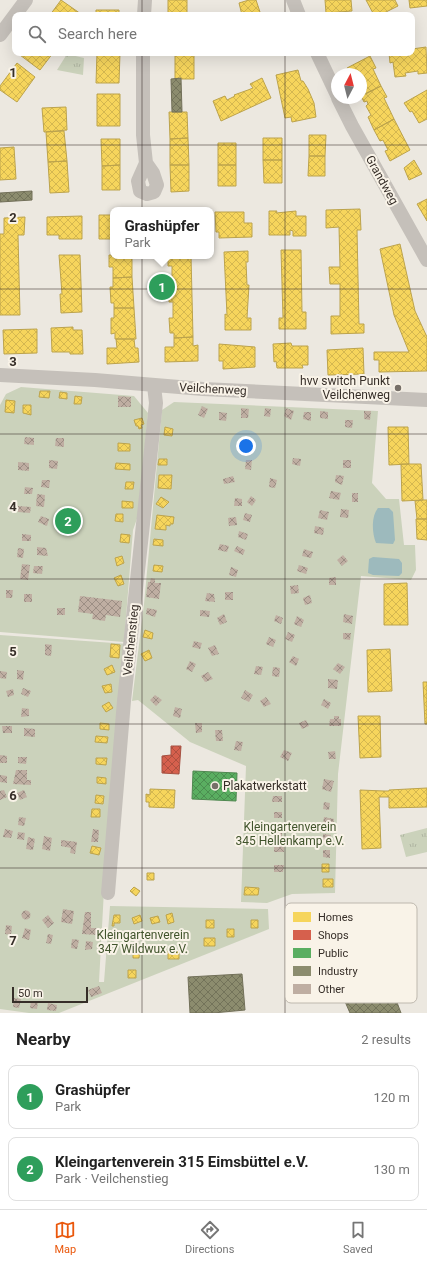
<!DOCTYPE html>
<meta charset="utf-8">
<style>
body{margin:0;font-family:Roboto,sans-serif;background:#f2f2f2;color:#222}
.compass{position:absolute;left:331px;top:68px;width:36px;height:36px;border-radius:50%;background:#fff;box-shadow:0 4px 16px #0002;rotate:7deg}
.scale{position:absolute;left:12px;bottom:10px;width:76px;box-sizing:border-box;padding-left:4px;border:2px solid #362e28;border-top:0;font-size:11px;line-height:14px;white-space:nowrap;color:#362e28;-webkit-text-stroke:3px #f9f3e8;paint-order:stroke}
.you{position:absolute;left:246px;top:446px;width:14px;height:14px;margin:-10px;border:3px solid #fff;border-radius:50%;background:#1a73e8;box-shadow:0 0 0 6px #1a73e833}
.badge{display:grid;place-items:center;width:26px;height:26px;border-radius:50%;background:#ea580c;color:#fff;font-size:13px;font-weight:700}
.pin{position:absolute;translate:-50% -50%;border:2px solid #fff;box-shadow:0 1px 4px #0006}
.popup{position:absolute;left:110px;top:207px;width:104px;height:52px;box-sizing:border-box;display:grid;place-content:center;border-radius:8px;background:#fff;filter:drop-shadow(0 1px 3px #0005);font-size:13px;white-space:nowrap;color:#767676}
.popup b{font-size:15px;color:#222}
.popup::after{content:'';position:absolute;left:50%;top:100%;margin-left:-8px;border:8px solid transparent;border-top-color:#fff}
.list{margin:0;padding:0;list-style:none}
h2{display:flex;justify-content:space-between;align-items:center;height:52px;margin:0;padding:0 16px;font-size:17px}
h2 small{font-size:13px;font-weight:400;color:#767676}
.list li{display:grid;grid-template-columns:26px 1fr auto;gap:12px;align-items:center;box-sizing:border-box;height:64px;margin:0 8px 8px;padding:0 8px;border:1px solid #e0e0e0;border-radius:8px}
.list b{display:block;font-size:15px;white-space:nowrap}
.list p{margin:0;font-size:13px;white-space:nowrap;color:#767676}
.list em{font-size:13px;font-style:normal;color:#767676}
.icon{flex:none;width:22px;height:22px;fill:none;stroke:currentColor;stroke-width:2;stroke-linecap:round;stroke-linejoin:round}
.map{position:relative;flex:none;width:427px;height:1013px;overflow:hidden}
.search{position:absolute;background:#fff;box-shadow:0 4px 16px #0002;left:12px;right:12px;top:12px;height:44px;display:flex;align-items:center;gap:10px;box-sizing:border-box;padding:0 14px;border-radius:8px;color:#767676;font-size:15px}
.sheet{height:196px;background:#fff}
nav{display:flex;justify-content:space-around;align-items:center;box-sizing:border-box;height:56px;border-top:1px solid #e0e0e0;background:#fff;font-size:11px;color:#767676}
nav a{display:grid;justify-items:center;gap:2px}
nav .on{color:#ea580c}
.map>svg:first-child{display:block}
.green{fill:#cbd2bb}
.park{fill:url(#park-tufts)}
.water{fill:#9dbabd}
.homes{fill:url(#homes-cross-hatch);stroke:#bca34c}
.shops{fill:url(#shops-cross-hatch);stroke:#a65142}
.public{fill:url(#public-cross-hatch);stroke:#4f8850}
.industry{fill:url(#industry-cross-hatch);stroke:#727059}
.building{fill:url(#building-cross-hatch)}
.lines{fill:none;stroke-linecap:round;stroke-linejoin:round}
.minor{stroke:#c5c0ba;stroke-width:14}
.grid{fill:none;stroke:#362e28;stroke-width:1;stroke-opacity:0.55}
.poi-dot{fill:#766f68;stroke:#f9f3e8;stroke-width:1.5}
.labels{text-anchor:middle;dominant-baseline:central;stroke-width:4;stroke-linejoin:round;paint-order:stroke}
.street-label{font-size:12px;fill:#362e28;stroke:#f9f3e8}
.poi-label{font-size:12px;fill:#362e28;stroke:#f9f3e8;text-anchor:end}
.park-label{font-size:12px;fill:#41542c;stroke:#f9f3e8}
.key{fill:#f9f3e8;stroke:#beb8ae;stroke-width:1}
.key-label{font-size:11px;fill:#362e28}
.grid-label{font-size:13px;text-anchor:middle;font-weight:bold;fill:#362e28;stroke:#f9f3e8;stroke-width:4;stroke-linejoin:round;paint-order:stroke}
</style>
<div class="map">
<svg width="427" height="1013" viewBox="0 0 427 1013">
<defs>
<pattern id="park-tufts" width="24" height="20" patternUnits="userSpaceOnUse"><rect width="24" height="20" fill="#cbd2bb"/><path d="M3 7l-1-3M5 7V3M7 7l1-3M15 17l-1-3M17 17v-4M19 17l1-3" fill="none" stroke="#afb5a1"/></pattern>
<pattern id="homes-cross-hatch" width="8" height="8" patternUnits="userSpaceOnUse"><rect width="8" height="8" fill="#f6d55c"/><path d="M0 0l8 8M0 8l8-8" fill="none" stroke="#d4b750"/></pattern>
<pattern id="shops-cross-hatch" width="8" height="8" patternUnits="userSpaceOnUse"><rect width="8" height="8" fill="#d6604d"/><path d="M0 0l8 8M0 8l8-8" fill="none" stroke="#ae5040"/></pattern>
<pattern id="public-cross-hatch" width="8" height="8" patternUnits="userSpaceOnUse"><rect width="8" height="8" fill="#5aae61"/><path d="M0 0l8 8M0 8l8-8" fill="none" stroke="#4b8e50"/></pattern>
<pattern id="industry-cross-hatch" width="8" height="8" patternUnits="userSpaceOnUse"><rect width="8" height="8" fill="#8c8c6e"/><path d="M0 0l8 8M0 8l8-8" fill="none" stroke="#73735a"/></pattern>
<pattern id="building-cross-hatch" width="8" height="8" patternUnits="userSpaceOnUse"><rect width="8" height="8" fill="#bfaea2"/><path d="M0 0l8 8M0 8l8-8" fill="none" stroke="#9c8e84"/></pattern>
</defs>
<rect width="100%" height="100%" fill="#ece8e0"/>
<path class="green" d="M21,387l113,9 14,17 -9,100 -6,17 -9,112 -124,-10v-227l6,-11z
M174,402l204,9 -6,72 14,16h13l5,46h11l1,25 -5,10 -50,-4 -23,198 -3,119 -43,1 -25,9 -26,-1 5,-136 -56,-24 -52,-42 -6,1 12,-97 18,-194z
M0,635l128,9 -24,246 -5,92h5l6,-76 158,3 1,20 -210,84h-30l-29,-4z"/>
<path class="park" d="M67,54l17,4 -1,17 -26,-5z
M427,828v24l-21,5 -6,-22z"/>
<path class="water" d="M378,508h11l4,4 2,28 -2,4 -17,-1c-4,-10 -5,-27 2,-35z
M373,557l26,2 3,4v10l-3,3 -26,-1 -5,-2 1,-14z"/>
<path class="homes" d="M61,0l20,14 -1,1h-30z
M168,0h19v15h-19z
M249,0h7l5,15h-19l-3,-12z
M325,0h26l1,11 -26,2z
M366,0h29l3,6 -18,9h-6z
M409,0h18v6l-17,2z
M96,10h23v5h-23z
M426,47l1,26 -9,1v-3l-13,2 1,3 -11,1 -2,-15 -3,1 -1,-10h23v-4z
M21,53h32l-13,17 -20,-15z
M97,53h23l-1,30h-23z
M175,53h19v26h-19z
M370,56l6,12 -3,1 8,17 -20,10v-22h-12l-2,-6z
M17,63l18,14 -18,25 -17,-12v-4z
M298,70l3,11h2l5,8 6,14 2,14 -24,5 -1,-5 -6,1 -9,-43z
M262,78l9,20 -50,23 -8,-20 12,-5 2,4 8,-4 -1,-1 14,-5 5,-2 -3,-4z
M381,86l6,11 -3,1 10,21 -20,11 -6,-13 3,-2 -5,-9 2,-2 -1,-3 -3,1 -3,-6z
M427,90v29l-8,4 -7,-12 -2,1 -6,-9z
M97,94h23v32h-23z
M66,107l1,23 -23,2 -2,-24z
M169,112h18l1,26 -18,1z
M394,119l16,31 -20,11 -5,-10 3,-1 -5,-10 -3,1 -6,-11z
M64,131l3,30 -19,1 -2,-30z
M309,135h17l-1,21h-16z
M188,138l1,27h-19v-26z
M263,138h19v22h-19z
M101,139h19v26l-18,1z
M218,143h18v22h-18z
M14,147l2,32 -16,1v-32z
M309,156h16v20h-17z
M263,160h19v23h-18z
M414,160l8,14 -13,6 -5,-12z
M67,161l2,31 -19,1 -2,-31z
M120,165v25h-18v-24z
M170,165h19v26l-18,1z
M218,165h18v21h-18z
M427,199v22l-10,-17z
M360,209l1,21h-4l2,94h5v9l-33,1v-18h9v-32h-10l-1,-17h11l-1,-40 -13,1v-18z
M269,211h8l-1,2 20,-2v5h10v20h-13v-5l-3,-1v5h-21z
M215,212h29v11h8v14l-33,1v-6h-3z
M99,215h14v24h-14z
M82,216v23h-23v-4h-12v-18z
M25,217l-1,18h-6l2,80h-20v-81h4v-16z
M400,244l15,67 12,26v34l-48,1v-12h-5v-8h35l-15,-37 -14,-66z
M281,250h20l1,62h4v17h-27v-11h4z
M248,251v11h-2l1,23h2l-2,33h4v12h-26v-16l2,1 -3,-63z
M59,255h21l2,57 -21,1 -1,-19h2z
M109,255l23,1v21l-19,1v-11h-4z
M168,256h23l2,81 -19,1v-5h-4l-1,-15h4v-16h-4v-15h3v-21h-4z
M132,277l2,31h-20v-5h-3l-1,-16h3v-9z
M114,308h20l2,31h-21v-6l-4,1v-16h3z
M73,327v3h9l1,24h-13v-2h-18l-1,-24z
M37,329v24l-33,1 -1,-24z
M193,337v9l5,-1v16l-33,1v-15h9v-9z
M116,339h18l1,9h3l1,14 -32,2v-16h10z
M291,343l1,3h16v19h-6l1,3h-26l-1,-7 -2,1 -1,-18z
M219,344l36,3v20l-32,2v-8h-4z
M363,348l1,26 -36,1 -1,-25z
M40,391h10l-1,7 -10,-1z
M60,392l7,1v6l-8,-1z
M75,396l7,1 -1,7h-7z
M6,400l9,1 -1,12 -9,-1z
M23,405h8v10l-8,-2z
M142,418l2,6 -3,1 1,3 -3,1 -1,-3h-2l-2,-6z
M165,427l8,2 -1,7 -8,-1z
M388,427h20l1,37 -20,1z
M118,443l12,1v7h-12z
M159,459h8v6h-9z
M116,463l14,1v6l-15,-1z
M401,464h20l2,36 -21,1z
M159,475h13l-1,14 -13,-1z
M126,482h8l-1,7h-8z
M161,497l8,5 -6,6 -7,-4z
M423,500h4v19h-10l-2,-18z
M122,501l11,1v6h-11z
M116,514h7v8l-8,-1z
M157,515l17,2 -1,7h-3v2l-4,-1v5l-11,-1z
M416,519h11v21l-10,-1z
M121,534l9,1 -1,8 -9,-1z
M154,539l9,1v6l-10,-1z
M122,556l2,7 -7,3 -2,-8z
M154,565l9,1 -1,6 -9,-1z
M121,575l3,9 -6,2 -4,-8z
M407,583l1,42h-24v-41z
M145,630l8,3 -1,6 -9,-2z
M111,644l9,1 -1,13 -9,-1z
M390,649l2,42 -24,1 -1,-42z
M149,650l3,8 -7,3 -4,-7z
M112,665l3,7 -8,3 -3,-6z
M423,682h4v42h-2z
M111,684l1,8 -7,1 -3,-7z
M109,702l4,6 -7,4 -4,-6z
M358,716h22l1,41 -21,1z
M100,723l9,1v6l-9,-1z
M96,736l12,1 -1,6 -12,-1z
M96,758h11l-1,7 -10,-1z
M97,777l9,1v6l-9,-1z
M427,788v19l-38,1v-11h-10l2,51 -19,1 -2,-59 24,1h5v-1z
M150,789l25,1 -1,18 -25,-1v-5h-3v-8l4,1z
M96,795l8,1 -1,8 -8,-1z
M92,809h8v8h-9z
M92,846l9,2 -2,7 -9,-2z
M322,864h7v8h-7z
M147,873h7v7h-7z
M323,879h10v8h-10z
M134,887l6,4 -4,5 -6,-5z
M245,887l14,1 -1,7h-14z
M298,905l3,8 -7,2 -3,-7z
M172,913l2,9 -6,2 -2,-9z
M114,915h6v8h-6v3h-2z
M140,915l2,6 -8,3 -2,-6z
M158,916l2,6 -8,2 -2,-6z
M206,920h8v8h-8z
M251,920h7v8h-7z
M227,929h7v8h-7z
M204,938h11v8h-11z
M133,950h7l-1,8h-6z
M168,951h11v8h-11z
M128,970h8v8h-8z"/>
<path class="shops" d="M171,746h10l-2,28 -17,-1v-17l9,-1z"/>
<path class="public" d="M193,771l44,2 -1,28 -44,-2z"/>
<path class="industry" d="M181,78l1,34h-10l-1,-33z
M32,191v9l-32,2v-9z
M359,916l19,45 23,-9 13,31 -21,9 8,21h-51l-34,-78z
M242,974l3,36 -32,3h-23l-2,-36z"/>
<path class="building" d="M118,396l13,1v10h-13z
M202,406l6,3 -4,9 -6,-3z
M241,408l8,1 -1,9h-7z
M265,408l6,1 -1,8 -6,-1z
M286,408l8,3 -3,9 -7,-4z
M320,411l8,1v7l-8,-1z
M364,411h7l-1,9 -6,-1z
M219,412l8,1 -1,8 -7,-1z
M304,412h7v9l-8,-2z
M345,420h8l-1,8 -7,-1z
M25,437l9,1v7l-10,-1z
M56,438h8v9l-9,-1z
M293,458l8,1 -1,7 -8,-2z
M49,460l9,1 -1,8 -8,-1z
M246,460h6l-1,10 -6,-1z
M343,460h8v8h-8z
M18,462l11,1v8l-11,-1z
M336,475l8,1 -2,9 -7,-3z
M233,476l2,6 -11,2 -1,-5z
M270,478l7,2 -2,8 -6,-1z
M42,480h8l-1,8 -8,-1z
M25,487l8,1 -1,6h-8z
M331,491l10,2 -2,7 -10,-2z
M352,493h6v9h-6z
M37,494l8,1 -1,12 -8,-1z
M251,496l5,4 -4,6 -5,-4z
M235,498l7,1v7h-8z
M18,506l13,1 -1,6 -12,-1z
M341,509l8,1 -1,8 -8,-1z
M320,510l9,2 -2,8 -9,-2z
M245,513l7,2 -2,7 -7,-2z
M41,516l8,3 -2,7 -9,-4z
M236,517l1,8 -8,1 -1,-8z
M315,526l9,2 -1,7 -9,-2z
M239,531l9,3 -2,6 -8,-3z
M22,534l9,1v6h-9z
M220,544l9,2 -2,6 -9,-2z
M237,546l8,4 -2,5 -9,-4z
M37,547l9,1 2,8 -11,-1z
M18,548l6,1 -1,9 -6,-1z
M304,549l9,3 -2,6 -9,-2z
M343,555l5,6 -6,5 -5,-6z
M22,564l8,1 -2,15 -8,-1z
M299,565l9,3 -2,6 -9,-3z
M34,566h9l-1,8 -9,-1z
M231,567l7,3 -2,7 -7,-2z
M336,577v8h-7v-7z
M151,578l4,1v4h6l-2,16 -13,-2 2,-15h2z
M298,585l1,8 -8,1 -1,-8z
M6,590h7l-1,8h-6z
M225,592h8v8h-8z
M207,593l7,1 1,8 -10,-1z
M24,594h8v8h-8z
M310,595l2,8 -7,2 -2,-7z
M80,596l42,5 -2,16 -14,-2 -1,6 -13,-2 1,-5 -15,-2z
M57,608h8v7h-8z
M147,608l10,2 -2,7 -9,-3z
M200,610l10,1 -1,6 -9,-1z
M224,614l3,8 -7,3 -3,-7z
M344,614l9,2 -1,8 -9,-2z
M276,615l7,3 -2,6 -7,-3z
M297,616l7,4 -3,7 -7,-3z
M288,632l7,3 -3,7 -7,-3z
M343,633h8l-1,7 -7,-1z
M269,637l7,3 -3,7 -7,-3z
M194,641l8,2 -2,6 -8,-2z
M45,644l7,1 -1,11 -6,-1z
M215,645l4,9 -7,2 -4,-8z
M293,656l6,3 -3,7 -7,-4z
M190,661l6,3 -4,8 -6,-3z
M338,663l7,4 -5,7 -7,-5z
M256,666l7,1 -2,8 -7,-1z
M273,667l7,1 -1,9 -7,-1z
M17,670l7,1 -1,9 -6,-1z
M0,671l7,1 -1,7 -6,-1z
M208,672l5,7 -8,3 -4,-6z
M328,679l10,1 -1,9 -9,-1z
M23,688l8,3 -3,6 -7,-3z
M13,689l1,6 -6,2 -2,-6z
M245,690l8,5 -4,7 -8,-4z
M155,695l7,5 -6,6 -6,-6z
M266,697l5,7 -7,3 -4,-6z
M324,699l7,4 -3,6 -7,-4z
M175,707l7,2 -2,9 -7,-2z
M22,708l7,1v7l-8,1z
M334,716h5v3h2v7h-12l1,-7h4z
M306,720l3,6 -7,3 -3,-6z
M195,723h7v9l-6,1z
M2,726h10v7h-9z
M24,728l11,1v8l-11,-1z
M215,730h7l1,11h-7z
M236,741l7,1 -2,9 -7,-1z
M284,750l8,3 -4,8 -8,-4z
M335,751l1,8h-7l-1,-7z
M0,755l7,1v7h-7z
M18,757h9l-1,7 -8,-1z
M16,770h11v10h4v5l-18,-1z
M0,775l7,1v7l-7,-1z
M324,779l10,2 -3,11 -9,-3z
M275,781h7v6h-7z
M4,790l3,7 -7,3v-9z
M24,790l3,7 -7,3 -3,-7z
M273,796h9v6h-10z
M324,802l6,1 -1,7 -6,-1z
M274,812h8v6h-8z
M19,817l7,1 -2,8 -6,-1z
M324,817l10,2 -1,7 -10,-1z
M5,829l8,2 -2,7 -8,-1z
M93,829l6,1 -1,12h-7z
M275,829h7v10l-8,-1z
M18,832l7,1 -1,7 -7,-1z
M323,834l8,1 -1,7 -7,-1z
M44,836l8,2 -2,13 -8,-2z
M28,837l7,2 -2,11 -7,-1z
M61,840l16,2 -2,12 -5,-1 1,-5 -10,-2z
M274,845h10v7h-10z
M323,850h7v8l-7,-1z
M274,865h10l-1,7h-9z
M63,909l11,2 -2,13 -11,-2z
M21.5 915a4.5 4.5 0 1 1 9 0a4.5 4.5 0 1 1-9 0Z
M85,912h6v16h7v7l-16,-1z
M48,915l6,8 -6,5 -6,-8z
M6,925l6,1 -1,9 -6,-1z
M25,928l6,2 -2,10 -7,-2z
M48,934l5,1 -2,9 -5,-1z
M72,939l7,1 -2,9 -6,-1z
M86,941l7,1 -1,7 -7,1z
M99,986l3,7 -11,4 -3,-7z
M14,998l7,1 -2,9 -6,-1z
M31,1001l7,1 -1,7 -7,-1z
M48,1003l9,2 -1,6 -9,-1z"/>
<g class="lines">
<path class="minor" d="M293,0l6,15
M144,15l1,-15
M0,35l26,-35
M143,53v82l3,28 -8,18 2,10 7,3 7,-2 3,-7 -4,-12 -7,-10
M317,53l20,42
M338,98l14,28 75,134
M0,375l95,5 108,9 224,11
M108,893l16,-192 32,-298 -2,-17"/>
</g>
<path class="grid" d="M142,0v15M285,0v15M142,53v960M285,53v960M0,145h427M0,289h427M0,434h427M0,579h427M0,724h427M0,868h427"/>
<g class="poi-dot">
<circle cx="398" cy="388" r="4"/>
<circle cx="215" cy="786" r="4"/>
</g>
<g class="labels">
<g class="street-label">
<text transform="translate(382 180) rotate(61)">Grandweg</text>
<text transform="translate(213 389) rotate(3)">Veilchenweg</text>
<text transform="translate(131 640) rotate(-84)">Veilchenstieg</text>
</g>
<g class="poi-label">
<text x="390" y="381">hvv switch Punkt<tspan x="390" dy="14">Veilchenweg</tspan></text>
<text x="223" y="786" text-anchor="start">Plakatwerkstatt</text>
</g>
<g class="park-label">
<text x="290" y="827">Kleingartenverein<tspan x="290" dy="14">345 Hellenkamp e.V.</tspan></text>
<text x="143" y="935">Kleingartenverein<tspan x="143" dy="14">347 Wildwux e.V.</tspan></text>
</g>
</g>
<rect x="285" y="903" width="132" height="100" rx="6" class="key"/>
<rect x="293" y="912" width="18" height="10" fill="#f6d55c"/>
<rect x="293" y="930" width="18" height="10" fill="#d6604d"/>
<rect x="293" y="948" width="18" height="10" fill="#5aae61"/>
<rect x="293" y="966" width="18" height="10" fill="#8c8c6e"/>
<rect x="293" y="984" width="18" height="10" fill="#bfaea2"/>
<g class="key-label">
<text x="318" y="921">Homes</text>
<text x="318" y="939">Shops</text>
<text x="318" y="957">Public</text>
<text x="318" y="975">Industry</text>
<text x="318" y="993">Other</text>
</g>
<g class="grid-label">
<text x="13" y="77">1</text>
<text x="13" y="222">2</text>
<text x="13" y="366">3</text>
<text x="13" y="511">4</text>
<text x="13" y="656">5</text>
<text x="13" y="800">6</text>
<text x="13" y="945">7</text>
</g>
</svg>
<svg class="compass" viewBox="-18 -18 36 36"><path d="M0-13l5 13h-10z" fill="#e53935"/><path d="M0 13l5-13h-10z" fill="#767676"/></svg>
<div class="scale">50 m</div>
<div class="you"></div>
<div class="pin badge" style="left:162px;top:287px;background:#2e9e5b">1</div>
<div class="popup"><b>Grashüpfer</b>Park</div>
<div class="pin badge" style="left:68px;top:521px;background:#2e9e5b">2</div>
<div class="search"><svg class="icon" aria-label="search" viewBox="0 0 24 24"><circle cx="10" cy="10" r="6"/><path d="M15 15l6 6"/></svg>Search here</div>
</div>
<section class="sheet">
<h2>Nearby<small>2 results</small></h2>
<ul class="list">
<li><span class="badge" style="background:#2e9e5b">1</span><div><b>Grashüpfer</b><p>Park</p></div><em>120 m</em></li>
<li><span class="badge" style="background:#2e9e5b">2</span><div><b>Kleingartenverein 315 Eimsbüttel e.V.</b><p>Park · Veilchenstieg</p></div><em>130 m</em></li>
</ul>
</section>
<nav>
<a class="on"><svg class="icon" aria-label="map" viewBox="0 0 24 24"><path d="M3 6l6-2 6 2 6-2v14l-6 2-6-2-6 2zM9 4v14M15 6v14"/></svg>Map</a>
<a><svg class="icon" aria-label="directions" viewBox="0 0 24 24"><path d="M12 3l9 9-9 9-9-9zM9 14v-3h6M13 9l2 2-2 2"/></svg>Directions</a>
<a><svg class="icon" aria-label="saved" viewBox="0 0 24 24"><path d="M7 4h10v16l-5-4-5 4z"/></svg>Saved</a>
</nav>
